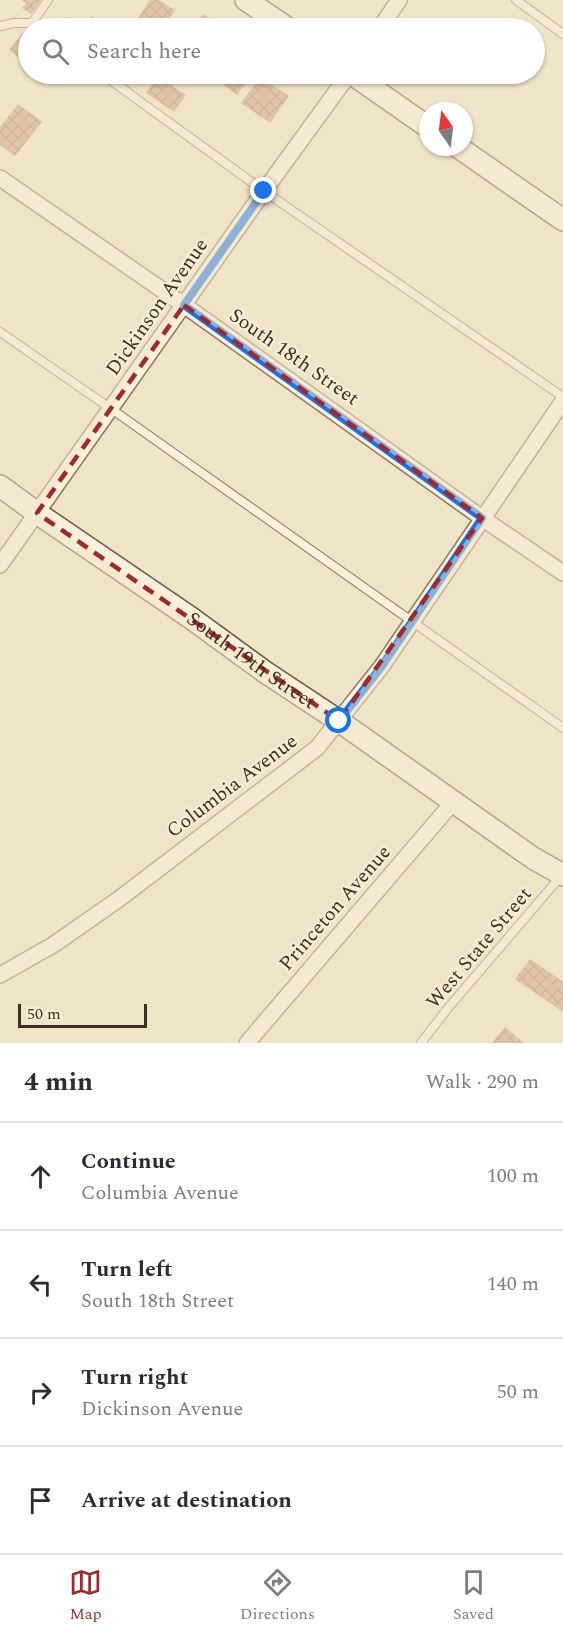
<!DOCTYPE html>
<meta charset="utf-8">
<style>
body{margin:0;font-family:Spectral,serif;background:#f2f2f3;color:#2b2b33}
.compass{position:absolute;left:419px;top:102px;width:54px;height:54px;border-radius:50%;background:#fff;box-shadow:0 2px 4px #0004;rotate:346deg}
.scale{position:absolute;left:18px;bottom:15px;width:129px;box-sizing:border-box;padding-left:6px;border:3px solid #3d2e20;border-top:0;font-size:16px;line-height:21px;white-space:nowrap;color:#3d2e20;-webkit-text-stroke:4px #f7eed8;paint-order:stroke}
.stop{position:absolute;width:18px;height:18px;margin:-14px;border:4px solid #1a73e8;border-radius:50%;background:#fff}
.stop.end{background:#1a73e8;border-color:#fff;box-shadow:0 2px 6px #0008}
.list{margin:0;padding:0;list-style:none}
h2{display:flex;justify-content:space-between;align-items:center;height:78px;margin:0;padding:0 24px;font-size:26px}
h2 small{font-size:20px;font-weight:400;color:#7c7c81}
.list li{display:grid;grid-template-columns:39px 1fr auto;gap:18px;align-items:center;box-sizing:border-box;height:108px;padding:0 24px;border-top:2px solid #e1e1e2}
.list b{display:block;font-size:22px;white-space:nowrap}
.list p{margin:0;font-size:20px;white-space:nowrap;color:#7c7c81}
.list em{font-size:20px;font-style:normal;color:#7c7c81}
.icon{flex:none;width:33px;height:33px;fill:none;stroke:currentColor;stroke-width:2;stroke-linecap:round;stroke-linejoin:round}
.map{position:relative;flex:none;width:563px;height:1043px;overflow:hidden}
.search{position:absolute;background:#fff;box-shadow:0 2px 4px #0004;left:18px;right:18px;top:18px;height:66px;display:flex;align-items:center;gap:15px;box-sizing:border-box;padding:0 21px;border-radius:33px;color:#7c7c81;font-size:22px}
.sheet{height:510px;background:#fff}
nav{display:flex;justify-content:space-around;align-items:center;box-sizing:border-box;height:84px;border-top:2px solid #e1e1e2;background:#fff;font-size:16px;color:#7c7c81}
nav a{display:grid;justify-items:center;gap:3px}
nav .on{color:#9e2a2b}
.map>svg:first-child{display:block}
.building{fill:url(#building-cross-hatch)}
.lines{fill:none;stroke-linecap:round;stroke-linejoin:round}
.lane-casing{stroke:#8d765c;stroke-width:10}
.street-casing{stroke:#8d765c;stroke-width:18}
.secondary-casing{stroke:#6f573f;stroke-width:24}
.lane{stroke:#faf1dc;stroke-width:8}
.street{stroke:#faf1dc;stroke-width:15}
.secondary{stroke:#faf1dc;stroke-width:21}
.route{stroke:#1a73e8;stroke-width:8}
.marked{fill:none;stroke:#9e2a2b;stroke-width:4.5;stroke-dasharray:12 8;stroke-linejoin:round}
.labels{text-anchor:middle;dominant-baseline:central;stroke-width:4.5;stroke-linejoin:round;paint-order:stroke}
.street-label{font-size:20px;fill:#3d2e20;stroke:#f7eed8}
</style>
<div class="map">
<svg width="563" height="1043" viewBox="0 0 563 1043">
<defs>
<pattern id="building-cross-hatch" width="8" height="8" patternUnits="userSpaceOnUse" patternTransform="scale(1.5)"><rect width="8" height="8" fill="#cf9f7d"/><path d="M0 0l8 8M0 8l8-8" fill="none" stroke="#a98266"/></pattern>
</defs>
<rect width="100%" height="100%" fill="#f0e4c8"/>
<path class="building" d="M22,0h19l-10,14 -9,-6 4,-5z
M150,0h9l16,10 -12,18 -11,-6 -4,5 -11,-7z
M203,14l23,14h-33z
M92,16l18,12h-27z
M67,17l13,10 -1,1h-20z
M23,32l5,4v29l-19,-15z
M220,74h33l-16,21 -22,-16z
M158,76l28,19 -12,17 -28,-19z
M260,77l29,19 -19,27 -29,-20z
M18,104l24,18 -27,34 -15,-11v-18z
M530,959l33,23v30l-48,-33z
M505,1027l19,16h-32z"/>
<g class="lines">
<defs>
<path id="lane" d="M516,0l47,34
M32,23l16,-23
M32,23l8,5
M0,26l14,-3h18
M102,74l162,117 299,206
M0,332l110,76 453,320
M421,1043l27,-35 113,-132"/>
<path id="street" d="M380,28l19,-28
M0,178l184,127 298,213 81,55
M0,565l264,-374 85,-117
M0,975l53,-30 66,-46 198,-151 65,-82 181,-265
M247,1043l207,-242"/>
<g id="secondary">
<path d="M246,0l41,28"/>
<path d="M352,74l76,53"/>
<path d="M458,147l105,73"/>
<path id="s1" d="M0,486l37,27 154,105 74,54 74,49 194,137 30,17"/>
</g>
</defs>
<use href="#lane" class="lane-casing"/>
<use href="#street" class="street-casing"/>
<use href="#secondary" class="secondary-casing"/>
<use href="#lane" class="lane"/>
<use href="#street" class="street"/>
<use href="#secondary" class="secondary"/>
</g>
<g class="lines">
<path class="route" d="M264,191l-80,114 298,213 -100,148 -43,55"/>
</g>
<path d="M0 0H563V1043H0ZM184,305l298,213 -143,203 -302,-208z" fill="#f0e4c8" fill-opacity=".55" fill-rule="evenodd"/>
<path class="marked" d="M184,305l298,213 -143,203 -302,-208z"/>
<g class="labels">
<g class="street-label">
<text transform="translate(157 307) rotate(-55)">Dickinson Avenue</text>
<text transform="translate(294 357) rotate(35)">South 18th Street</text>
<text stroke="none"><textPath href="#s1" startOffset="306">South 19th Street</textPath></text>
<text transform="translate(232 786) rotate(-37)">Columbia Avenue</text>
<text transform="translate(335 908) rotate(-49)">Princeton Avenue</text>
<text transform="translate(479 948) rotate(-50)">West State Street</text>
</g>
</g>
</svg>
<svg class="compass" viewBox="-18 -18 36 36"><path d="M0-13l5 13h-10z" fill="#e53935"/><path d="M0 13l5-13h-10z" fill="#7c7c81"/></svg>
<div class="scale">50 m</div>
<div class="stop" style="left:339px;top:721px"></div>
<div class="stop end" style="left:264px;top:191px"></div>
<div class="search"><svg class="icon" aria-label="search" viewBox="0 0 24 24"><circle cx="10" cy="10" r="6"/><path d="M15 15l6 6"/></svg>Search here</div>
</div>
<section class="sheet">
<h2>4 min<small>Walk · 290 m</small></h2>
<ul class="list">
<li><svg class="icon" aria-label="ahead" viewBox="0 0 24 24"><path d="M12 20V5M6 11l6-6 6 6"/></svg><div><b>Continue</b><p>Columbia Avenue</p></div><em>100 m</em></li>
<li><svg class="icon" aria-label="left" viewBox="0 0 24 24"><path d="M17 20v-9H6M10 6l-5 5 5 5"/></svg><div><b>Turn left</b><p>South 18th Street</p></div><em>140 m</em></li>
<li><svg class="icon" aria-label="right" viewBox="0 0 24 24"><path d="M7 20v-9h11M14 6l5 5-5 5"/></svg><div><b>Turn right</b><p>Dickinson Avenue</p></div><em>50 m</em></li>
<li><svg class="icon" aria-label="arrive" viewBox="0 0 24 24"><path d="M6 21V4h12l-3 4 3 4H6"/></svg><div><b>Arrive at destination</b></div></li>
</ul>
</section>
<nav>
<a class="on"><svg class="icon" aria-label="map" viewBox="0 0 24 24"><path d="M3 6l6-2 6 2 6-2v14l-6 2-6-2-6 2zM9 4v14M15 6v14"/></svg>Map</a>
<a><svg class="icon" aria-label="directions" viewBox="0 0 24 24"><path d="M12 3l9 9-9 9-9-9zM9 14v-3h6M13 9l2 2-2 2"/></svg>Directions</a>
<a><svg class="icon" aria-label="saved" viewBox="0 0 24 24"><path d="M7 4h10v16l-5-4-5 4z"/></svg>Saved</a>
</nav>
